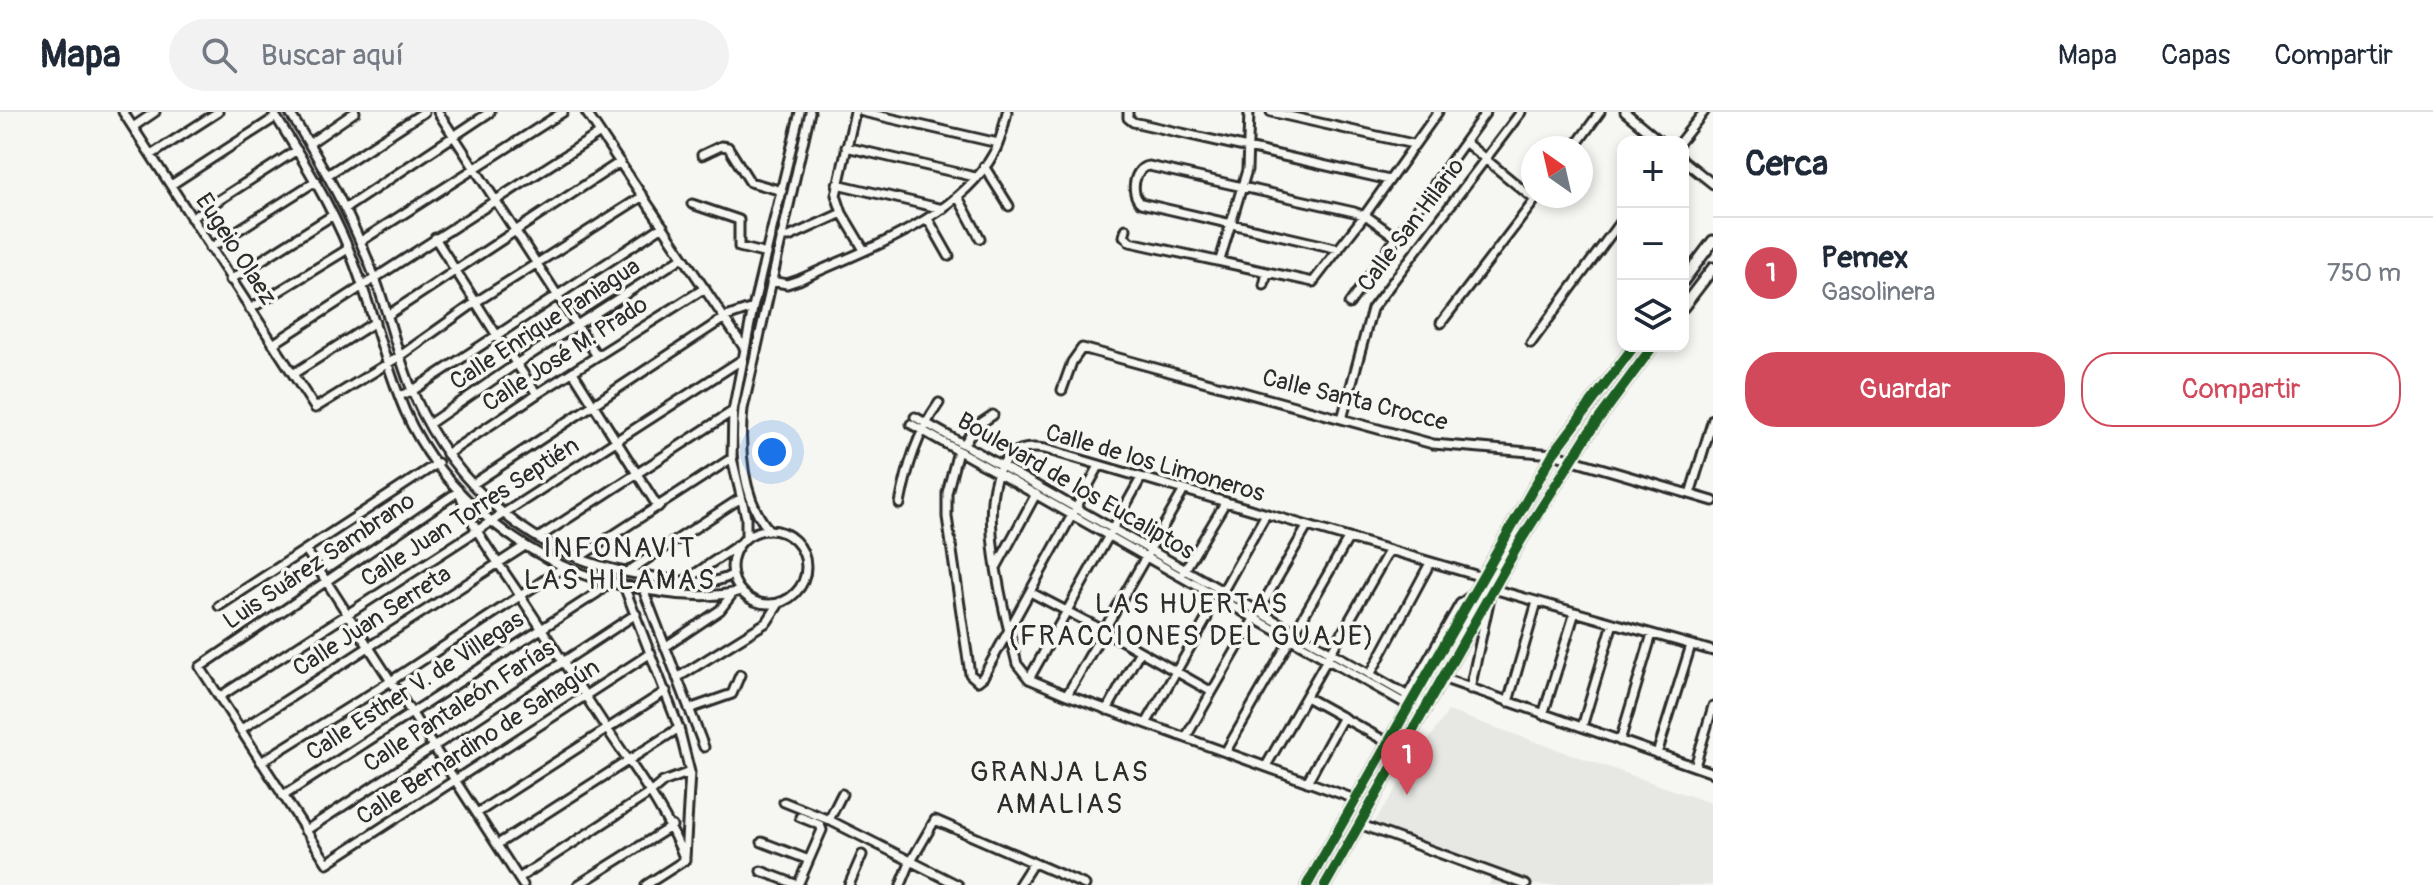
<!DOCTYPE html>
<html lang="es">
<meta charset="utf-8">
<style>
body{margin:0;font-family:Pangolin,sans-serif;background:#f2f2f3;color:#1f2937}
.controls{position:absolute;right:24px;top:24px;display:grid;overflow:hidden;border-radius:16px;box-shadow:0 4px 12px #0003}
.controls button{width:72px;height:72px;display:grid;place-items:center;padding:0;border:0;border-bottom:2px solid #e0e1e3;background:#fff;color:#1f2937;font:40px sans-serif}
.compass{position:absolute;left:1521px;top:24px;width:72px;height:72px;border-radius:50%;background:#fff;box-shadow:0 4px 12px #0003;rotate:326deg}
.you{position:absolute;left:772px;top:340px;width:28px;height:28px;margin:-20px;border:6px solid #fff;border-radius:50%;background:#1a73e8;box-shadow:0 0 0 12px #1a73e833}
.badge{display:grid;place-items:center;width:52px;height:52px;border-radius:50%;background:#d1495b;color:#fff;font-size:26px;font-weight:700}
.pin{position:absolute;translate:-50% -66px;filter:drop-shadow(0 2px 4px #0008)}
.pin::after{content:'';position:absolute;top:42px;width:28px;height:24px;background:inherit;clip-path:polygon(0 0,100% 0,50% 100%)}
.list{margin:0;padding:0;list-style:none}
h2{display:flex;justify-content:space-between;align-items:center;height:104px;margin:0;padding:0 32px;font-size:34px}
h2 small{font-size:26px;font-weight:400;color:#747a83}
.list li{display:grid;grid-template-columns:52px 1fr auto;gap:24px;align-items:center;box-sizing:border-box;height:112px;padding:0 32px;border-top:2px solid #e0e1e3}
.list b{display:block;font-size:30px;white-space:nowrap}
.list p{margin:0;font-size:26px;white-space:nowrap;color:#747a83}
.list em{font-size:26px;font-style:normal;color:#747a83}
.actions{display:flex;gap:16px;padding:24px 32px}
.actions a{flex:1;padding:18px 0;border:2px solid #d1495b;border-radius:32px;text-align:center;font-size:28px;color:#d1495b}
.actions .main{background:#d1495b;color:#fff}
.icon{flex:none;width:44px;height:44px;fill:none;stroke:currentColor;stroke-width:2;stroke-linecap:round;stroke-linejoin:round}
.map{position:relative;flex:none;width:1713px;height:773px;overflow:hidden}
header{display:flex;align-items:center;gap:48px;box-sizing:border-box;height:112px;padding:0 40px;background:#fff;border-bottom:2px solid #e0e1e3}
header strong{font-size:38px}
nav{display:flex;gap:44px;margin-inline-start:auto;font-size:28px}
.search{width:560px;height:72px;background:#f2f2f3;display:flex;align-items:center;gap:20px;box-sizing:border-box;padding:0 28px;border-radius:44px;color:#747a83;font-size:30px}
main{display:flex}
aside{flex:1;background:#fff}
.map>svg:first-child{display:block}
.built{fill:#e7e7e3}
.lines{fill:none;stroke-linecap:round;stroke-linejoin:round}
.minor-casing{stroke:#2b2b2b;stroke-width:13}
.major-casing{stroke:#2b2b2b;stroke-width:15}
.minor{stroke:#f6f6f2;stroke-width:7}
.major{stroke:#f6f6f2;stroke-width:9}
.cycleway-casing{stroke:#f6f6f2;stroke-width:15}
.cycleway{stroke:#1b5e20;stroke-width:10}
.labels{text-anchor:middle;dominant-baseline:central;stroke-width:7;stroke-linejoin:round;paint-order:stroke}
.street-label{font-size:24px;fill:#2b2b2b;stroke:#f6f6f2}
.quarter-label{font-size:28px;letter-spacing:2px;fill:#2b2b2b;stroke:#f6f6f2}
</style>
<header>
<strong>Mapa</strong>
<div class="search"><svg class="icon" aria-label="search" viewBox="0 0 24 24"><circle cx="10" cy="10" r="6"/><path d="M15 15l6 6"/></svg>Buscar aquí</div>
<nav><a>Mapa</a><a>Capas</a><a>Compartir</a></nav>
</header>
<main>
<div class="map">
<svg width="1713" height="773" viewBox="0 0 1713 773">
<rect width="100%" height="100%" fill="#f6f6f2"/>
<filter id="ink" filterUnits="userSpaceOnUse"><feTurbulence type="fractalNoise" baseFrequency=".0125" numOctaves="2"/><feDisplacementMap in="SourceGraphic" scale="16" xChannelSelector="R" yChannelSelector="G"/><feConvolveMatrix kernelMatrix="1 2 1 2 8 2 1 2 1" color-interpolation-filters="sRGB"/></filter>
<g filter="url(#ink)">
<path class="built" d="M1448,599l265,93v81h-224l3,-7 -125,-45z"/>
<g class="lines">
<defs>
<path id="minor" d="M123,0l192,296 85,-52 76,-54 167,-106
M273,0c28,45 56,89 76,138 22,53 34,109 56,161 38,86 129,158 221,175 36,7 78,15 115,5
M289,0c34,52 62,103 84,161 16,40 24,83 41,122 40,92 123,163 222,179 29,4 70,16 96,1
M438,0l159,244
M586,0l159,237
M855,0l-19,83 6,18 22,37
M863,0l135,31
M1128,0v6l5,4 256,58
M1271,0l142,32
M1625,0l36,30
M133,15l22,-15
M1680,30l24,-30
M310,31l45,-31
M1466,31l69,57
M846,35l129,30
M1574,36l26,-36
M151,43l67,-43
M702,43l19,-9 7,1 22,35 32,9
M1683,48l30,24
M984,54l25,40
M329,62l95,-62
M837,72l106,25
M171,73l105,-68
M958,85l22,41
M692,92l47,16v27l28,7
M346,96l144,-96
M191,106l106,-68
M928,107l21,37
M1126,117l-2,7 6,6 183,40 51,-66 74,-104
M781,125h8l53,-24
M435,126l61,96 41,60
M361,129l202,-129
M210,136l106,-67
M1339,137l-198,-46c-12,-9 -7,-36 8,-37l205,46 14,5 29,21
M1220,148l27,-90 2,-58
M230,168l103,-65
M771,169l16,3 12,-4c66,-31 158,-60 195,-127 7,-12 10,-28 13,-41
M1264,173l3,-12
M1349,192l137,-192
M250,197l98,-60
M388,203l232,-153
M1441,211l97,-127
M1531,231l92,-125
M273,232l327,-211
M573,260l85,135
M293,262l82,-52
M1062,278l10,-28 10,-14 351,96 120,10 160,47
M399,284l13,-5 251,-165
M915,305l511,289
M1342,307l30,-110 149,-197
M429,312l87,-60 167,-107
M911,312l511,289
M964,332l11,-17 18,-12
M958,339l-11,42v24l23,157 8,7 5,-4 116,-211
M447,342l90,-60 168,-106
M473,372l253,-167 27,-9
M1690,382l23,-75
M900,392c7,-37 17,-70 39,-101
M769,418c-27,-31 -30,-83 -26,-121l67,-297
M732 455a37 37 0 1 1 74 0a37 37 0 1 1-74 0Z
M746,425v-20l-14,-59 1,-47 20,-103 47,-196
M538,426l195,-127
M306,438l217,335
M578,446l154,-100
M997,454l39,-72
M627,460l114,-74
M1183,461l42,-70
M686,468l52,-35
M624,474l55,142 11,44 -5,86
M643,477l61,158
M1493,477l220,62
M1030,480l73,38 109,62
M1220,484l46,-82
M219,494l219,-143
M665,535l55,-37 13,-17
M651,541l-324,210 -127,-196 259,-176c11,36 37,68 58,100 30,46 60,92 90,138 29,43 59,82 78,131
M1370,563l60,-112
M677,566l90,-56 13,-20
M1442,566l271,95
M1029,567l112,-201
M1470,577l19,-87
M1067,583l117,-205
M219,585l524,-338
M1306,585l81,45
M1405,588l55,-96 12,-9
M1508,590l29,-100
M689,597l43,-15 8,-19
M1107,598l33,-59
M1543,603l32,-103
M1147,610l60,-104
M1582,615l31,-104
M240,618l285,-184
M1186,625l121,-210
M1620,629l32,-107
M1226,639l122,-212
M1657,642l34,-109
M261,650l130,-81 173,-114
M1266,654l123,-215
M1695,654l18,-60
M1307,670l36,-65
M283,684l314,-203 12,-10
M1355,687l-288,-104 -38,-16 -12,-15c-10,-43 -66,-232 28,-215l437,128
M784,690l45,18 129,65
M477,701l189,-122
M829,708l13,-26
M1359,712l167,61
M305,719l331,-217
M762,730l47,18
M498,732l181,-116
M761,759l37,14
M519,766l131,-85 13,-11 27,-10
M578,773l94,-59
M646,773l39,-25
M798,773l24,-55 -2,-5 -20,-8
M849,773l13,-30
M901,773l9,-22 25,-43 150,65
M1019,773l14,-22"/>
<path id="major" d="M1683,169l30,-40
M1683,195l30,-39
M1307,773l246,-431 81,-108
M1325,773l196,-345 67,-106 65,-88"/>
</defs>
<use href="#minor" class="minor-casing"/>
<use href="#major" class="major-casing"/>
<use href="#minor" class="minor"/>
<use href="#major" class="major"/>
<defs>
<path id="cycleway" d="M1307,773l246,-431 81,-108
M1325,773l196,-345 67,-106 65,-88"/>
</defs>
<use href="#cycleway" class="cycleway-casing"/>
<use href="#cycleway" class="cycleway"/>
</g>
</g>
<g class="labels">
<g class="street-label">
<text transform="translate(1411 113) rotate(-53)">Calle San Hilario</text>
<text transform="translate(236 137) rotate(57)">Eugeio Olaez</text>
<text transform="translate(545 212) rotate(-33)">Calle Enrique Paniagua</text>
<text transform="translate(565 242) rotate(-33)">Calle José M. Prado</text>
<text transform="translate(1355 288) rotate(14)">Calle Santa Crocce</text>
<text transform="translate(1155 351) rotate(16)">Calle de los Limoneros</text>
<text transform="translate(1076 374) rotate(30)">Boulevard de los Eucaliptos</text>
<text transform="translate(470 400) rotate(-33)">Calle Juan Torres Septién</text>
<text transform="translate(319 449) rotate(-34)">Luis Suárez Sambrano</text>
<text transform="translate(372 509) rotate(-33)">Calle Juan Serreta</text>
<text transform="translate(415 574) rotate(-33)">Calle Esther V. de Villegas</text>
<text transform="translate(459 594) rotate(-33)">Calle Pantaleón Farías</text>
<text transform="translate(478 630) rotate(-33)">Calle Bernardino de Sahagún</text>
</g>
<g class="quarter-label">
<text x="620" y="436">INFONAVIT<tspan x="620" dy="32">LAS HILAMAS</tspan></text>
<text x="1192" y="492">LAS HUERTAS<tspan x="1192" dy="32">(FRACCIONES DEL GUAJE)</tspan></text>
<text x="1060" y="660">GRANJA LAS<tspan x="1060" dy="32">AMALIAS</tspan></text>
</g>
</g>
</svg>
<div class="controls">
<button>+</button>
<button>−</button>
<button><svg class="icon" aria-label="layers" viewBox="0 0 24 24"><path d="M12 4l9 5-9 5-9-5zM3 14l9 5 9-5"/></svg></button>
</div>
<svg class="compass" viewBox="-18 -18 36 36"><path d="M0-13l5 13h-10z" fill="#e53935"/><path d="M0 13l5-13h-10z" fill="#747a83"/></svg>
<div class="you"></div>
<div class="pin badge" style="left:1407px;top:683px">1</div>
</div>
<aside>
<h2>Cerca<small></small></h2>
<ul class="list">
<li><span class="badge">1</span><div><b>Pemex</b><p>Gasolinera</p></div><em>750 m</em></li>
</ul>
<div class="actions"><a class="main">Guardar</a><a>Compartir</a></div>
</aside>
</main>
